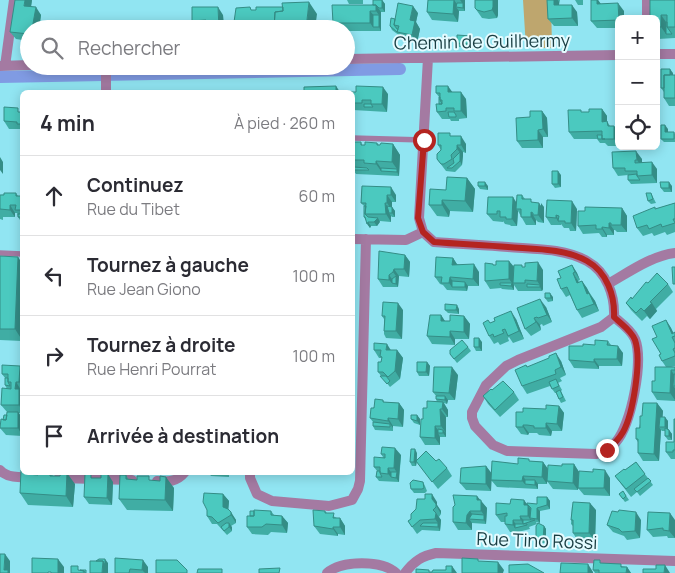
<!DOCTYPE html>
<html lang="fr">
<meta charset="utf-8">
<style>
body{margin:0;font-family:Manrope,sans-serif;background:#f2f2f3;color:#2b2b33}
.controls{position:absolute;right:15px;top:15px;display:grid;overflow:hidden;border-radius:8px;box-shadow:0 2px 12px #0003}
.controls button{width:45px;height:45px;display:grid;place-items:center;padding:0;border:0;border-bottom:1px solid #e1e1e2;background:#fff;color:#2b2b33;font:25px sans-serif}
.stop{position:absolute;width:15px;height:15px;margin:-11px;border:4px solid #b42420;border-radius:50%;background:#fff}
.stop.end{background:#b42420;border-color:#fff;box-shadow:0 1px 5px #0008}
.list{margin:0;padding:0;list-style:none}
h2{display:flex;justify-content:space-between;align-items:center;height:65px;margin:0;padding:0 20px;font-size:21px}
h2 small{font-size:16px;font-weight:400;color:#7c7c81}
.list li{display:grid;grid-template-columns:32px 1fr auto;gap:15px;align-items:center;box-sizing:border-box;height:80px;padding:0 20px;border-top:1px solid #e1e1e2}
.list b{display:block;font-size:19px;white-space:nowrap}
.list p{margin:0;font-size:16px;white-space:nowrap;color:#7c7c81}
.list em{font-size:16px;font-style:normal;color:#7c7c81}
.icon{flex:none;width:28px;height:28px;fill:none;stroke:currentColor;stroke-width:2;stroke-linecap:round;stroke-linejoin:round}
.map{position:relative;flex:none;width:675px;height:573px;overflow:hidden}
.search{position:absolute;background:#fff;box-shadow:0 2px 12px #0003;left:20px;top:20px;width:335px;height:55px;display:flex;align-items:center;gap:12px;box-sizing:border-box;padding:0 18px;border-radius:28px;color:#7c7c81;font-size:19px}
.panel{position:absolute;background:#fff;box-shadow:0 2px 12px #0003;left:20px;top:90px;width:335px;height:385px;border-radius:8px}
.map>svg:first-child{display:block}
.green{fill:#bea66e}
.lines{fill:none;stroke-linecap:round;stroke-linejoin:round}
.canal{stroke:#809be3;stroke-width:12}
.service{stroke:#a47aa2;stroke-width:5.5}
.minor{stroke:#a47aa2;stroke-width:10}
.wall{fill:#40ada4}
.shaded-wall{fill:#348d86}
.building{fill:#4bc9bf;stroke:#348d86}
.route{stroke:#b42420;stroke-width:6}
.labels{text-anchor:middle;dominant-baseline:central;stroke-width:4;stroke-linejoin:round;paint-order:stroke}
.street-label{font-size:18px;fill:#193d42;stroke:#e4fbff}
</style>
<div class="map">
<svg width="675" height="573" viewBox="0 0 675 573">
<rect width="100%" height="100%" fill="#91e5f2"/>
<path class="green" d="M523,0h28l1,48h-26z"/>
<g class="lines">
<path class="canal" d="M0,77l400,-8"/>
<path class="service" d="M352,138l72,2
M0,253l22,1"/>
<path class="minor" d="M647,0v19
M656,54h19
M428,58l-9,160 4,14 11,10c25,2 49,3 74,5 25,2 56,1 79,14 20,11 28,35 27,56 7,6 17,13 21,22 9,22 -4,86 -19,103 -6,7 -12,9 -20,12l-89,-3 -14,-6 -18,-19 -3,-8v-6l14,-27 20,-19 12,-6 83,-33 13,-10
M346,59l273,-4
M0,66l29,-1
M5,66l9,-66
M106,66v26
M352,239l54,1 17,-8
M608,284c21,-12 43,-28 67,-31
M0,470c8,9 23,7 35,7
M250,472v6l7,16 15,7 57,5 23,-6 6,-11 2,-8 6,-242
M59,478l73,2
M157,481c11,1 20,1 28,-9
M327,573c15,-13 55,-13 69,0
M405,573c9,-12 17,-17 31,-20l239,8"/>
</g>
<path class="wall" d="M32,0l-1,6 10,9 -2,14h-10v12l-13,-2 -6,-7z
M347,0h16v4h-14z
M382,0l3,4v8h-4v19h-35v-2h-10l-3,-6z
M428,0h37v11h-6l-1,11 -26,-2 -5,-8z
M498,0v15l-1,3 -8,1 -7,-1 -7,-10z
M547,0h13l-1,5 18,7 1,14h-24l-6,-7z
M575,0h8v5h-5z
M591,0h7l3,4 23,7v8h-5v9h-22l-6,-7z
M675,0v38l-17,1 -2,-3v-17z
M418,13l-2,9 4,7 -3,14 -14,-3 -3,-4 -8,-6 -2,-4 5,-7z
M223,15l1,14 -26,-1 -6,-7z
M471,36l2,4 1,8 -15,-1 -2,-4z
M673,73v2h2v31h-6l-5,-8v-6l-3,-4z
M352,92l36,2 -1,18 -34,-2h-1z
M452,92l14,7 1,19 -8,1v2h-8l-1,-2h-8l-5,-7 2,-8v-7l-3,-4z
M602,109l5,7v5l3,5h4l5,7v13h-11l-3,-3h-5l-3,-4h-23l-5,-7 13,-20h7z
M542,111l5,7 1,19h-5v11h-21l-5,-7 13,-24z
M21,112h1v21l-2,-4h-11l-5,-8z
M668,129v3h6l1,2v8h-11l-3,-3z
M452,136l14,8v9l-3,-1 -1,13 -7,7 -9,-1 -9,-12 4,-9 -3,-5z
M352,142h9l1,3h3l12,-2 2,2 14,-1 7,11 -1,21 -43,-2 -3,-4 1,-3 -2,-2z
M612,152l30,7v3l15,7v14l-26,1 -3,-4v-5l-10,1 -5,-8z
M561,175v12l-6,1 -3,-4z
M467,178l8,11 -2,23 -23,-1 -1,6 -12,-1 -8,-11 17,-15z
M362,186l34,9v7h-4v5l3,4v6h-3l-1,-1v6l-11,-1 -3,5h-6l-1,2 -6,-11v-11l-3,-3z
M478,186h10v4l-8,-1z
M672,186v6h-8l-3,-4z
M16,193l2,3h4v25l-2,-1 -2,-3 -1,-4h-2v4h-12v3l-3,-1v-24z
M651,193l5,10 -5,1 -3,-3z
M522,195l3,4 19,8v16l-6,-1 -2,-2v5h-10l-8,-14 -1,15h-6l-1,-1 -5,-1 -2,-3v1l-10,-1 -6,-7 29,-11z
M675,203v29l-8,3 -2,-3 -11,4 -2,-3 -9,3 -6,-8 19,-19z
M622,208l5,8v16h-10l-2,-2h-1v5h-7v2h-5l-3,-4 -16,1 -5,-8 7,-15z
M577,209l-1,22h-6l-1,-3h-5l-3,-4v1h-10l-5,-8z
M405,255l5,7 -1,15 -10,-1 -1,11h-15l-5,-8z
M0,256l22,7v78l-22,-1z
M453,258l4,6 22,8v14h-11l-1,5 -20,-1 -4,-5 -3,-1 -5,-7z
M494,265l29,2 20,3v19l-1,2h-24l-4,-6v5l-12,-1 -1,-1 -11,1 -5,-8z
M572,265l5,8 3,7 -2,1 1,1 3,-1 13,20 4,10 -17,7 -5,-8 -7,-15 -4,2 -5,-8v-11z
M648,283l20,1 5,8 -17,17 1,2 -7,8 -3,-3 -5,5 -11,-11 -5,-7 6,-4z
M553,297v4l-5,1 -3,-4z
M546,307l6,15 -9,4 -1,-2 -2,1 1,5 -10,6 -6,-7 -8,-21z
M459,309v5l-11,-1 -3,-3z
M403,310l-1,29 -16,-1 -2,-4v-15l-2,-3z
M441,315l4,6h5l14,-5 6,8 -1,15h-14v6l-23,-1 -5,-8z
M516,319l8,20 -11,4 -4,-6 -1,1 1,3 -9,4 -2,-3 -4,2 -5,-8 1,-13z
M666,320l5,8 2,5 2,-1v34l-4,1h4v34l-18,-1 -5,-8 3,-11 11,-14 -4,-6 -5,-24z
M608,341l3,4 12,8 -1,13h-23v3l-25,-1 -5,-8 14,-14 12,-1z
M482,342v9h-6l-2,-4z
M468,347l3,4 -14,12 -7,-9z
M374,350h23l6,8 -3,21 -10,8 -12,-15 3,-10 1,-4h-3z
M561,361l5,14 -6,3 2,3 -4,2 4,7 -1,1 5,10 -5,2 -5,-10h-1l-5,-7 -23,8 -5,-8 4,-21 1,2z
M427,362l3,4 -1,10h-10l-2,-4z
M22,370v20h-1v2l1,2v19h-3l3,5v18l-16,-1 -6,-7 3,-8 4,-5v-3l-6,-7 6,-16 -2,-4v-7l-3,-4z
M458,375l-3,25h-7l-1,4 -3,-1 4,7v7h-2v20h-6v8h-15l-5,-8 3,-18 4,-11 10,-6 -1,-3v-3l-3,-4z
M492,390l22,2 5,8 -19,17 -12,-13 -5,-8z
M383,400l1,2 15,1 5,7 -1,17 -10,-1v5l-18,-1 -2,-4v-4l-3,-4 3,-10z
M657,403l6,8 -1,6 6,4v8l1,1 3,4v6h-4l-3,-4v-5h-3l-1,-1 -2,31h-16l-5,-8v-11l-2,-3 6,-23z
M559,406l5,7 -2,18h-10l-1,5 -12,-1 -2,-2h-8l-1,2 -7,-1 -5,-7 7,-15 23,-3z
M417,415l3,4v6l-6,-2 -3,-4z
M675,419v40h-4l-5,-7 8,-10z
M417,453v6l19,2 11,7 5,8 -14,13 -21,-27 -1,4h-4l-2,-4z
M381,454l20,1 -2,27 -20,-1 -3,-4 1,-6 -3,-4 9,-10z
M531,461l12,1 5,7 26,-5 5,8 31,6v18l-26,-1 -6,-7v2l-25,-1 -6,-8v3h-9v5l-41,-2 -6,-7v11l-25,-1 -6,-7 26,-17 6,8 26,-10z
M636,462l17,23 -13,11 -3,-4 -6,5 -16,-21 10,-6z
M29,472l1,3h8v-3h19l-6,1 2,3 22,8 -2,23 -45,-2 -8,-12z
M144,472h13v3h-12z
M208,472h21v5l-18,-1z
M126,475l3,5 31,1 14,7 -1,23 -46,-1 -8,-11z
M93,478l20,4 -1,23 -23,-1 -5,-7z
M423,482l2,4 2,5 -2,2h-11l-3,-4z
M623,491l6,9 -4,2 -6,-8z
M223,494l6,7 -1,8 8,11v3l-5,3 1,5 -5,4 -10,-11h-5l-5,-8z
M547,497l3,4v8l-10,2v12l-4,-1 1,2 -8,3 1,2 -12,3h-8l-5,-8v-2h-4l-5,-7 14,-11h27z
M480,500l7,8 -1,16 -14,-1v7h-14l-5,-8z
M437,502v3l4,6v3l-2,3 2,3 -1,11 -18,-1 -5,4 -9,-13z
M572,506l24,4 -1,31h-17l-5,-8v-7l-2,-2z
M271,511l3,4 8,1 6,7 -1,10 -16,-1 -3,3 -16,-1 -5,-7 3,-11z
M325,511l2,2 10,5h3l5,8v9l-7,-1v2l-18,-2 -6,-8z
M641,520l-1,18 -13,2 -3,-4 -11,-4 -6,-7z
M675,520v18h-7l-1,-2 -14,1 -6,-7z
M544,526l2,3v14h-7l-3,-4z
M115,558l33,9v6h-33z
M602,563l25,4 4,6h-36l-2,-3z"/>
<path class="shaded-wall" d="M25,0h7l-2,14 -6,-8z
M382,0l3,4v8l-3,-4z
M454,0l5,7h-3l3,4 -1,11 -5,-8z
M460,0h5v11l-2,-3v-4z
M493,0h5v15l-1,3 -5,-8z
M554,0h4l1,2v11l-5,-8z
M597,0h1l4,6 -5,-2z
M309,2l8,12 -2,15h-9z
M618,3l6,8v8h-5z
M376,5l5,7v19l-2,-4v-12l-3,-4z
M572,5l5,7 1,14 -6,-8z
M413,6l5,7 -2,9 4,7 -3,14 -5,-8 -2,-15z
M36,7l5,8 -2,14h-7z
M218,7l5,8 1,14 -5,-1z
M370,11l6,7 -3,9 -3,-4z
M661,15l8,11 -2,1 -1,7 -5,-7z
M471,36l2,4 1,8 -3,-4z
M670,69l3,4v10l-3,-4z
M336,86l4,6h-4z
M448,86l5,7 -5,-1z
M383,87l5,7 -1,18 -5,-8z
M461,92l5,7 1,19 -6,-7z
M602,109l5,7v13l-5,-7z
M542,111l5,7 1,19 -5,-8z
M665,125l3,4v7l-3,-4z
M614,126l5,7v12l-5,-6z
M538,130l5,7v11l-5,-8z
M461,136l5,8v9l-5,-8z
M393,144l7,11 -1,21 -2,-4v-3l-5,-7z
M457,145l6,7v4l-6,-7z
M636,151l6,8v8l-5,-7z
M460,152l3,4 -1,9 -2,-4z
M0,157l3,5v12l-3,-4z
M376,161l7,10h-2l-5,-7z
M652,162l5,7v14l-5,-8z
M558,171l3,4v12l-3,-3z
M467,178l8,11 -2,23 -8,-11z
M485,182l3,4v4l-3,-4z
M669,182l3,4v6l-3,-4z
M391,187l5,8v7l-5,-7z
M387,195l5,7v8l-5,-7z
M513,197l5,8 -2,4 2,2 -1,15 -5,-7z
M442,200l8,11 -1,6 -7,-12z
M572,201l5,8 -1,22 -5,-8z
M385,203l5,7 -1,3 2,3v6l-5,-8z
M539,203l2,3v-3l3,4v16l-6,-8z
M10,205l5,8v4l-5,-7z
M392,207l3,4v6l-3,-4z
M622,208l5,8v16l-6,-7z
M531,212l5,8v5l-5,-8z
M556,215l3,6h-1l3,4 -5,-7z
M378,218l2,4 -3,4 -3,-4z
M368,222l3,4 -1,2 -3,-4z
M609,223l5,7v5l-5,-7z
M602,227l5,8v2l-5,-8z
M405,255l5,7 -1,15 -5,-8z
M18,257l4,6v77l-7,-11z
M453,258l5,8 -6,-1z
M509,261l6,7 -2,15 1,2v5l-3,-4 1,-3 -3,-4z
M538,262l5,8v19l-1,2 -2,-4v-2l-3,-4z
M474,264l5,8v14l-6,-7z
M572,265l5,8 3,7 -5,-8z
M394,269l5,7 -1,11 -2,-3v-8l-3,-4z
M573,273l5,8 4,9 -5,-7z
M389,275l6,8h-3l-3,-3z
M450,277l5,8 -3,2 -3,-4z
M582,281l5,7 6,13 -6,-7z
M465,282l3,4 -1,5 -2,-4z
M550,293l3,4v4l-2,-3z
M589,293l6,8 4,10 -5,-7z
M540,299l6,8 6,15 -5,-7z
M398,303l5,7 -1,29 -6,-8z
M652,303l5,8 -7,8 -6,-8z
M457,305l2,4v5l-3,-4z
M511,311l5,8 8,20 -5,-8z
M441,315l5,8 -5,-2z
M464,316l6,8 -1,15 -5,-7z
M534,318l6,7 1,5 -5,-8z
M666,320l5,8 4,8 -3,-2z
M450,331l5,8v6l-5,-8z
M479,338l3,4v9l-3,-4z
M387,344l5,8 -6,-2z
M618,346l5,7 -1,13 -5,-7z
M397,350l6,8 -3,21 -5,-8z
M556,353l5,8 5,14 -5,-8z
M594,359l5,7v3l-5,-7z
M427,362l3,4 -1,10 -3,-4z
M20,366l2,4v17l-3,-5z
M452,367l6,8 -3,25 -6,-7z
M671,370l4,6 -2,10 2,2v12l-5,-7z
M16,382l5,8v2l1,2v17l-3,-6 -4,-16z
M445,396l3,4 -1,4 -2,-4z
M443,402l5,8v7l-6,-8z
M399,403l5,7 -1,17 -5,-8z
M657,403l6,8 -1,16h-3l2,3 -2,31 -5,-7z
M559,406l5,7 -2,18 -5,-7z
M440,409l6,8v16l-5,-7z
M18,412l4,6v17l-4,-7z
M417,415l3,4v6l-3,-4z
M665,417l3,4v10l-3,-4z
M388,418l5,8v2l-5,-7z
M546,423l6,8 -1,5 -5,-8z
M523,425l6,8 -1,2 -5,-8z
M435,426l5,7h-2l2,4v8l-5,-7z
M443,430l3,3v4l-3,-4z
M669,430l3,4v6l-3,-4z
M395,448l6,7 -2,21 -5,-8z
M415,449l2,4 -1,13 -2,-4z
M543,462l5,7 -1,15 -5,-7z
M574,464l5,8 -1,18 -5,-7z
M486,466l6,8 -1,17 -5,-7z
M388,468l6,8 -3,1 -3,-3z
M605,470l5,8v18l-6,-8z
M397,472l2,4v6l-3,-4z
M67,473l8,11 -2,23 -7,-11z
M108,474l5,8 -1,23 -5,-7z
M523,476l5,8h-3l-3,-3z
M166,477l8,11 -1,23 -8,-11z
M535,480l3,4v5l-3,-4z
M223,494l6,7 -1,14 -5,-8z
M432,494l5,8v3l4,6v3l-9,-15z
M477,496l10,12 -1,16 -2,-4v-5l-3,-4 -4,-11z
M547,497l3,4v8l-3,-4z
M524,500l9,12 -3,6 2,3h-1l-3,-5 -4,-11z
M590,503l6,7 -1,31 -6,-8z
M537,508l3,3v12l-3,-4z
M470,511l5,7 -6,1 3,4v7l-6,-7 1,-8z
M231,512l5,8v3l-5,-8z
M636,512l5,8 -1,18 -5,-7z
M436,513l5,7 -1,11 -2,-4v-4l-3,-4z
M670,513l5,7v18l-6,-7z
M282,516l6,7 -1,10 -5,-8z
M520,516l6,7 -3,1 -2,-4z
M340,518l5,8v9l-5,-8z
M513,520l5,8h-3l-2,-3z
M229,523l3,4v4l-3,-4z
M544,526l2,3v14l-3,-3z
M333,527l5,7v2l-5,-7z
M5,554l5,7v12h-4l-2,-3z
M58,559l6,8v6h-6z
M105,559l3,4v10h-6l1,-12z
M143,560l5,7v6h-3l-3,-3z
M498,562l6,8 -1,3h-5z
M588,564l5,8v1h-5z
M665,565l5,8h-6z
M452,566l5,7h-5z
M627,567l4,6h-5z"/>
<path class="building" d="M15,0h10l-1,6 12,1 -4,22h-3v5l-19,-2z
M373,0h9v8h-3l-3,-3h-3z
M428,0h26l-1,14 -26,-2z
M475,0h18v7l-1,3 -8,2 -7,-2 -2,-2z
M547,0h7v5h18v13l-24,1z
M591,0h6v4l21,-1 1,17 -28,1z
M650,0h25v27h-8v-12h-6v12h-5v-8h-6z
M309,2l-3,27h-32l1,-17 8,-1 -1,-8z
M398,3l15,3 -3,14 5,1 -3,14 -15,-3 2,-6 -5,-1z
M457,3h6v5l-7,-1z
M332,5h44v6h-6v12h-37z
M192,7h26l1,21h-12l-1,-8 -14,1z
M250,7l1,3h5v-3h27v4l-8,1 -1,17h-41l3,-21z
M373,15h6v12h-6z
M391,18l4,1 -1,6 3,4h1l-1,3 -7,-6z
M666,22h1v5l5,7h-6z
M457,35l14,1v8l-14,-1z
M661,69h9v6h-6v13h-3z
M664,75h11v23h-11z
M336,86v6h-32v-5z
M356,86l27,1 -1,17h-11v-4h-9v3h-10v-11h-4h8z
M436,86h12v6h13v19h-7v-3h-8v3l-9,1 -1,-8h6v-4h-2v-7h-4z
M58,91l14,1h-14z
M439,97h1v3l2,4h-3z
M364,104h7l2,3h-9z
M4,107l14,1v4h4v21v-9h-5v-2l-13,-1z
M589,109h13v13l5,-1 1,5h6v13h-12v-8l-33,1 -1,-22h13v2h8z
M530,111h12l1,18 -5,1v10l-21,1 -1,-23 14,-1z
M448,112h6l2,3v2h-7z
M661,125h4v7h9v7h-13z
M438,133h12v3h11v9h-4v4l-6,6 1,4 -8,5h-3l-4,-5v-5l4,-4v-5h-3z
M597,135h5v4h3h-7z
M352,142h9v3h4v-3l12,1v2h3l1,-2 12,1 -1,18 -16,-1v3l-12,-1v-3h-12z
M636,151l1,9h-2v3l17,-1v13l-15,1v-5h-12v-3h-12l-1,-16z
M460,152v9l-8,7h-5l7,-5 -1,-4z
M354,167l13,1 2,2h-16z
M381,168l16,1v3l-16,-1z
M552,171h6v13h-6z
M637,174v2l3,4h-12v-5z
M447,177l20,1 -2,23 -23,-1v5h-13l1,-16 16,1z
M478,182h7v4h-7z
M660,182h9v6h-8z
M362,186l29,1v8h-4v8h-2l1,11h-21l1,-11h-5z
M4,193h12v3h6v14h-7l1,-5h-6v5l-10,-1v-14h4z
M646,193h5l2,6 -5,2z
M517,195h5v4h9v3l8,1 -1,12h-5v-2l-2,-1v5h-10v-8h-5z
M488,197h25l-1,22h-6v-2h-6v-6h-3v3h-10z
M547,200l25,1 -1,22h-6v-2h-7l1,-5 -3,-1v3l-10,-1z
M675,203v16h-2l2,4 -13,4 -1,-3 -12,5 -2,-4 -10,3 -4,-12 22,-9v2z
M364,206h2l-1,8 3,3 10,1 -4,4h-6l-1,2 -2,-7h-1z
M387,206l5,1v6h-3z
M585,207l37,1 -1,17h-10v-2h-2v5l-7,-1v2h-6v-4l-18,1v-15h7z
M18,214h4v3h-4z
M379,251l26,4 -1,14h-10l-1,3 -4,3v5l-11,-1z
M0,256l18,1 -3,72h-15z
M436,257l17,1 -1,7 22,-1 -1,15 -23,-2 -1,6h-8l1,-6h-7z
M496,261h13v18l-24,2v-18l8,1v1h3z
M538,262l-1,19 -12,-1v3h-12l1,-18h8v2h3v-4z
M572,265l3,7 -2,1 4,10 5,-2 5,13 2,-1 5,11 -17,6 -10,-23 -6,2 -4,-10 4,-1 -3,-7z
M672,267h3v17h-2z
M657,273l11,11 -18,18 2,1 -8,8 -3,-3 -5,5 -10,-10 5,-6 1,2 14,-17 2,1z
M396,276v8l-4,-1v-4z
M452,281l13,1v5h-13z
M500,283h12l-1,3 -11,-1z
M527,284l13,1v2h-13z
M545,293h5l1,5h-6z
M540,299l7,16 -9,3 -1,-1 -3,1 2,4 -11,7 -8,-21z
M383,302l15,1 -2,28h-12l1,-15h-3z
M445,304l12,1 -1,5h-11z
M511,311l8,20 -11,5 -3,-7 -3,1 2,3 -10,4 -1,-3 -4,2 -6,-13 5,-3 2,3 5,-2 -1,-3z
M430,315h11v6h9v-6l14,1v16l-14,-1v6l-23,-1z
M666,320l6,14 3,-2v4l-3,1 3,6v5l-2,1 2,4v3l-13,5 -3,-6 2,-1 -9,-15 5,-2 -5,-11z
M474,338h5v9h-5z
M462,340l6,7 -14,12 -4,-5v-4z
M595,340l13,1 -1,4 11,1 -1,13h-23v3l-25,-2v-14h14v-2l12,1z
M374,343l13,1 -1,6h11l-2,21 -7,6 -5,-5h-5v-10h3l1,-5 -2,-1 1,-6h-7z
M556,353l5,14 -6,3 1,4 -34,12 -7,-16 11,-5 1,2 22,-9v-2z
M417,362h10l-1,10h-9z
M2,365l18,1 -1,16h-3l-1,7h4v16h-18l1,-17 9,1v-7h-3v-8h-6z
M434,367h18l-3,26 -16,-1z
M655,367h20v3h-4l-1,23 -18,-1v-11h3z
M674,374h1v12h-2z
M380,376h6l4,5 -3,3z
M5,378h3v4l2,4 -5,-1z
M556,379l3,7 -7,3 -3,-7z
M503,381l11,11 -19,18 -12,-14 8,-7 1,1z
M560,390l3,7 -4,2 -3,-7z
M436,396h9v4l-9,-1z
M375,399l8,1v2l16,1 -1,16 -10,-1v3l-18,-3 1,-10h3z
M427,401l16,1 -1,7h-2l1,17h-6v12l-15,-1 1,-18h2v-11h4z
M643,403h14l-3,51 -16,-1v-14h-2v-11h4v-12h2z
M546,405l13,1 -2,18 -11,-1v5h-12v-2l-7,-1h-4v2h-7v-15h7v-4l23,1z
M7,412h11v16h-18l1,-9 5,1z
M4,415h3l-1,5h-3z
M411,415h6v6l-6,-2z
M660,417h5v10h-6z
M674,419h1v31h-2v2h-7v-10h8z
M373,422l17,2v3l-17,-1z
M665,428l4,2v6h-4z
M438,429l5,1v3h-5z
M382,447l13,1 -1,20h-6v6l-8,-1v-6h-6v-10l11,1v-4h-4z
M411,449h4l-1,13h-4z
M426,451l10,10 3,-2 8,9 -15,14 -16,-21z
M518,458l11,1v2l14,1 -1,15 -19,-1 -1,5 -31,-1 1,-19 26,3z
M636,462l9,12 -19,15 -11,-13 9,-7 1,1z
M562,464h12l-1,19 -26,-2 1,-16 14,1z
M486,466v18l-26,-1 1,-15z
M593,469l12,1 -1,18h-26l1,-17 14,1z
M21,470h1v2h5v2l11,1v-3h12v4h10l1,-4 6,1 -1,23 -46,-3z
M377,471h3v2l2,4h-6z
M391,472h6l-1,6 -5,-1z
M85,474h6v4h10v-4h7l-1,24 -23,-1z
M120,475h6v4l11,1v-4h12v4l11,1v-5l6,1 -1,23 -46,-1z
M648,478l3,3 -14,11 -3,-3z
M413,480l10,2 1,6 -2,1h-11l-1,-6z
M525,480h10v5l-10,-1z
M623,491l3,5 -3,3 -4,-5z
M204,493l19,1v13l5,2 3,3v3l-13,8 -6,-6 -5,-1v-6l-4,-8z
M425,494h7v5l4,5v3l-3,3 3,3 -1,6 -15,1 -8,7 -4,-6 3,-2v-5l5,-5 1,-10h8z
M453,495l24,1v4h4v11h-11l-3,4 -1,8 -13,-1v-15l2,-2z
M537,497h10v8l-10,3v11l-7,-1 1,-10 -3,-3h-1v-2l10,1z
M511,499l13,1v5h4v11h-8l1,4h-8v5l-8,-1v-8h2v-3l-11,2v-12l14,1z
M573,502l17,1 -1,30h-16v-13h-2z
M254,510l17,1v4l11,1v9l-16,-1 -4,3h-15v-11h7z
M313,510l12,1v2h9l-1,5h7v9h-7v2l-19,-3z
M619,510l17,2 -1,19 -13,1 -3,-3 -12,-4 5,-14 6,1z
M250,511h4v5h-4z
M648,512l22,1 -1,18 -6,-1v-2l-16,2z
M472,514l12,1v5l-15,-1z
M523,520h12l-12,4z
M226,523h3v4l-5,4 -3,-4z
M423,523h15v4l-18,-1z
M538,523l6,3 -1,14 -7,-1v-13z
M515,524h12v1l-12,3z
M0,554h5l-1,16h4v3h-8z
M32,558l26,1v14h-7v-1h-3v1h-16z
M115,558l28,2 -1,10 -12,-1 -1,4h-14z
M462,558l16,1v2l20,1v11h-36z
M99,559h6v6l-2,-4h-7z
M156,560h21l10,10v3h-31z
M594,560h6v3l21,1v3h6l-1,6h-27v-3h-6z
M90,561h13l-1,12h-12z
M561,563l27,1v9h-28z
M528,564l16,9h-35v-8z
M656,565h9l-1,8h-21v-4h13z
M71,566h7v4l6,1v2h-13z
M446,566h6v7h-36v-4l13,1v2h3l1,-2h13z
M280,568l-1,5h-20v-4z
M198,569h24v4h-25z
M80,570h6v3h-1l-1,-2z"/>
<g class="lines">
<path class="route" d="M424,140l-6,78 5,14 11,10c25,2 49,3 74,5 25,2 56,1 79,14 20,11 28,35 27,56 7,7 17,13 21,23 7,20 -2,74 -12,92 -4,7 -10,13 -16,18"/>
</g>
<g class="labels">
<g class="street-label">
<text transform="translate(482 41) rotate(-1)">Chemin de Guilhermy</text>
<text transform="translate(537 540) rotate(2)">Rue Tino Rossi</text>
</g>
</g>
</svg>
<div class="controls">
<button>+</button>
<button>−</button>
<button><svg class="icon" aria-label="locate" viewBox="0 0 24 24"><circle cx="12" cy="12" r="6"/><path d="M12 2v4M12 18v4M2 12h4M18 12h4"/></svg></button>
</div>
<div class="stop" style="left:424px;top:140px"></div>
<div class="stop end" style="left:607px;top:450px"></div>
<div class="search"><svg class="icon" aria-label="search" viewBox="0 0 24 24"><circle cx="10" cy="10" r="6"/><path d="M15 15l6 6"/></svg>Rechercher</div>
<section class="panel">
<h2>4 min<small>À pied · 260 m</small></h2>
<ul class="list">
<li><svg class="icon" aria-label="ahead" viewBox="0 0 24 24"><path d="M12 20V5M6 11l6-6 6 6"/></svg><div><b>Continuez</b><p>Rue du Tibet</p></div><em>60 m</em></li>
<li><svg class="icon" aria-label="left" viewBox="0 0 24 24"><path d="M17 20v-9H6M10 6l-5 5 5 5"/></svg><div><b>Tournez à gauche</b><p>Rue Jean Giono</p></div><em>100 m</em></li>
<li><svg class="icon" aria-label="right" viewBox="0 0 24 24"><path d="M7 20v-9h11M14 6l5 5-5 5"/></svg><div><b>Tournez à droite</b><p>Rue Henri Pourrat</p></div><em>100 m</em></li>
<li><svg class="icon" aria-label="arrive" viewBox="0 0 24 24"><path d="M6 21V4h12l-3 4 3 4H6"/></svg><div><b>Arrivée à destination</b></div></li>
</ul>
</section>
</div>
